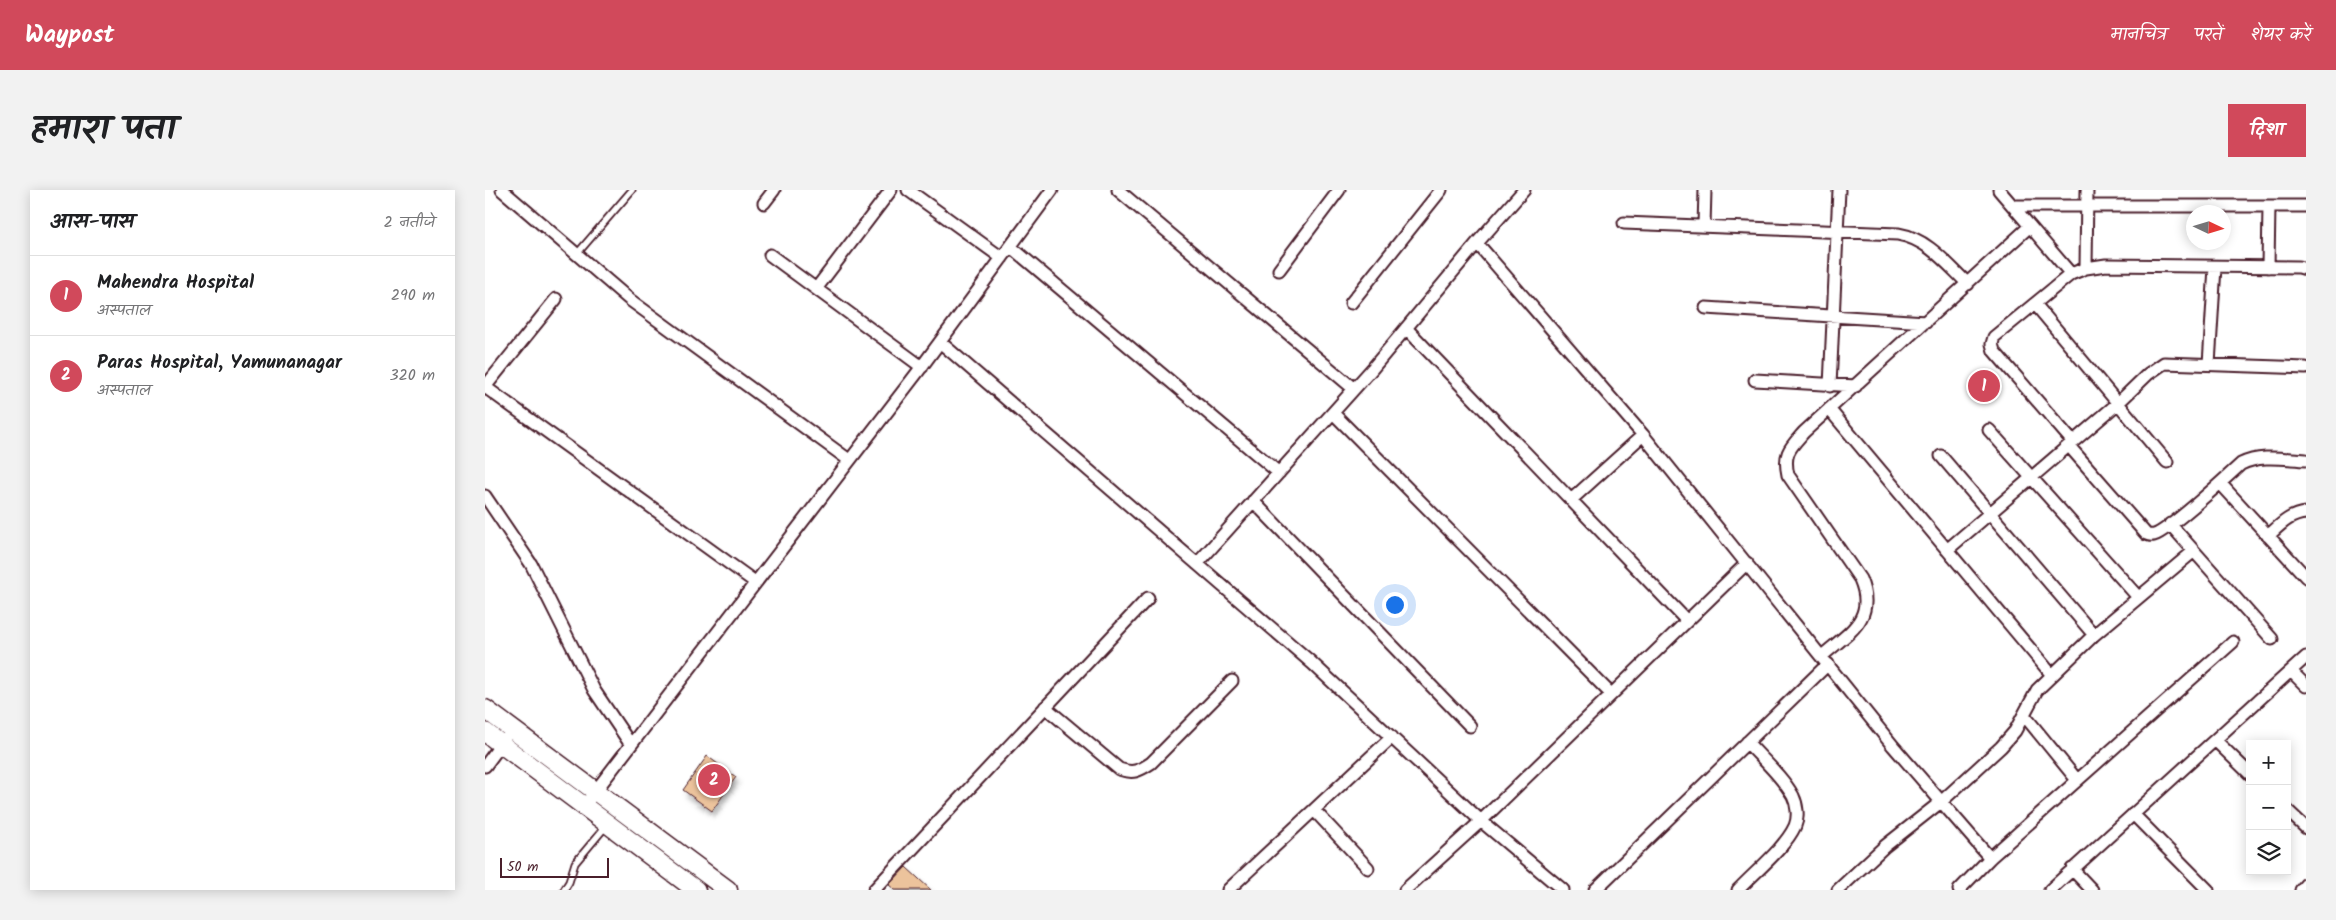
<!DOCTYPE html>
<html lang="hi">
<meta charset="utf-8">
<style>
body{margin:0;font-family:Kalam,"Playpen Sans Deva",sans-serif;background:#f2f2f2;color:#202124}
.controls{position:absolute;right:15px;bottom:15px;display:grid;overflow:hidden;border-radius:0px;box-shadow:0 2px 12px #0003}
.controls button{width:45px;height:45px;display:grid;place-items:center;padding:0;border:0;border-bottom:1px solid #e0e0e0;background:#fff;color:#202124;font:25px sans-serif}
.compass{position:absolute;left:1701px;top:15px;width:45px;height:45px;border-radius:50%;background:#fff;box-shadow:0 2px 12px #0003;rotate:94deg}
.scale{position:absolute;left:15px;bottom:12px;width:109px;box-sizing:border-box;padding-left:5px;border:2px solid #4a1f2b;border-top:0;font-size:14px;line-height:18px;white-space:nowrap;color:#4a1f2b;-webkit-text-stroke:4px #fff;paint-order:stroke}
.you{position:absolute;left:909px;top:414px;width:18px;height:18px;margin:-12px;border:4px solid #fff;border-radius:50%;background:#1a73e8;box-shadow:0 0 0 8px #1a73e833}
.badge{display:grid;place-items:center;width:32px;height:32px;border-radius:50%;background:#d1495b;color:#fff;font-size:16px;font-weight:700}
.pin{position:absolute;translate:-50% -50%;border:2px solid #fff;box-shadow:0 1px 5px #0006}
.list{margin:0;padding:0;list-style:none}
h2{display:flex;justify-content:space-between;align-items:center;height:65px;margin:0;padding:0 20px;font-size:21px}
h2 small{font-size:16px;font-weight:400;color:#757577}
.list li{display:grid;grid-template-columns:32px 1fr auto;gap:15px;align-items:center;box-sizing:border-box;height:80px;padding:0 20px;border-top:1px solid #e0e0e0}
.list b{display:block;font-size:19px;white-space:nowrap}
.list p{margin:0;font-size:16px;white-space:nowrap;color:#757577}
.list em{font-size:16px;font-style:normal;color:#757577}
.icon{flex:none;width:28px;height:28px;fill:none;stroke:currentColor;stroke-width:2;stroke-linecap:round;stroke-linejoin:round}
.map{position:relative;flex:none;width:1821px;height:700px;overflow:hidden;border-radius:0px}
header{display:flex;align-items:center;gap:30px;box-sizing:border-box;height:70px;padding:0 25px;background:#d1495b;color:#fff}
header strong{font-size:24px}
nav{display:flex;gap:28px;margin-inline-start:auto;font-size:18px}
.intro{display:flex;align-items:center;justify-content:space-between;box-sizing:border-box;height:120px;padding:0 30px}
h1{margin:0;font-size:35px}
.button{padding:12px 22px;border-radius:0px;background:#d1495b;color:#fff;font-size:18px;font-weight:700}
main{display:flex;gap:30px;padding:0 30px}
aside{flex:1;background:#fff;border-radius:0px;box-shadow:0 2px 12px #0003}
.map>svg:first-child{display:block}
.building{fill:#ecc39c;stroke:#4a1f2b;filter:url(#shadow)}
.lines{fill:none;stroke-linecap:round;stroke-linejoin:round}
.service-casing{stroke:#4a1f2b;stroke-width:9}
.minor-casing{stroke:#4a1f2b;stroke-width:15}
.primary-casing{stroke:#4a1f2b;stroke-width:21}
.service{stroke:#fff;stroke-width:5.5}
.minor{stroke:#fff;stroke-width:11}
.primary{stroke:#fff;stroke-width:18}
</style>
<header>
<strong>Waypost</strong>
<nav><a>मानचित्र</a><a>परतें</a><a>शेयर करें</a></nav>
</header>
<div class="intro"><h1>हमारा पता</h1><a class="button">दिशा</a></div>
<main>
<aside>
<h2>आस-पास<small>2 नतीजे</small></h2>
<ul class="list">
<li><span class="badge">1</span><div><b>Mahendra Hospital</b><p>अस्पताल</p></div><em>290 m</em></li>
<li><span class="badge">2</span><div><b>Paras Hospital, Yamunanagar</b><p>अस्पताल</p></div><em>320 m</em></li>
</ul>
</aside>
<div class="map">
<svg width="1821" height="700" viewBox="0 0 1821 700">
<defs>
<filter id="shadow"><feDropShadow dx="3" dy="5.5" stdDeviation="2.5" flood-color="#0004"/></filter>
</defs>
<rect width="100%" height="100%" fill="#fff"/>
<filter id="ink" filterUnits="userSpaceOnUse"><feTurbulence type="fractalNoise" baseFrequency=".02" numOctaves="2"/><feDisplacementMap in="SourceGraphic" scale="10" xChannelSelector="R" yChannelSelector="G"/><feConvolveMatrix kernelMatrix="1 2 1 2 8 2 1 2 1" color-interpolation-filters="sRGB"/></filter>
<g filter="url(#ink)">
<path class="building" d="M222,566l29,21 -24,34 -29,-21z
M421,677l25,23h-36l-6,-5z"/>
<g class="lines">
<defs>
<path id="service" d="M91,65l56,-65
M79,700l5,-8 6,-19 31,-37"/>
<path id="minor" d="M17,0l128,110 219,160
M423,0l94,68
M633,0l236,199
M1514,0l72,84
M279,13l10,-13
M1528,16h293
M1139,33l274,11c30,5 49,30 70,50
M1219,36l1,-36
M992,53l166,192 250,311 97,112
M526,57l268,226
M285,65l152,112
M1783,77l1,-61
M1601,78l1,-78
M794,80l60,-80
M331,99l75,-99
M71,109l-71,88 270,195
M866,113l90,-113
M1550,114l132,158
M1221,118l220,14
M921,138l281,293
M455,152l372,321 169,158 82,69
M1724,174l6,-97
M1270,190l101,6
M1345,196l9,-196
M1344,219l223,266
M848,223l278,281
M1504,240l149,167
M1588,252l-79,-91 -2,-7 2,-7 77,-63 15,-6 20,-3 193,2 7,2
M1584,256l77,88c4,1 4,2 8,1 13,-3 74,-59 87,-71 20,-10 43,-5 65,-4
M1456,266l153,179
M1735,293l86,94
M0,306l46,68 63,126 37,55
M1086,310l72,-65
M768,311l217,225
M1685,334l102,115
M1783,346c12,-11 22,-22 38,-23
M1462,360l170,-146 31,-30 16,-11 142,5
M712,374l175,-195 105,-126 47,-53
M1337,466c27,-24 55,-37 38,-77l-72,-104c-5,-22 2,-27 16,-43l226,-206
M1806,481l15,15
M560,517l74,62c14,5 20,2 32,-6l81,-82
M1539,525l53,65
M1730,550l35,34
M0,576l20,-27
M99,616l333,-433 135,-183
M829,620l54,58
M1802,620l19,18
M1648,624l75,76
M1587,679l20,21
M389,700l274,-292
M743,700l164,-153
M920,700l76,-69 266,-258
M1110,700l233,-226
M1253,700c17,-18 47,-42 57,-64 4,-9 2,-22 -2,-30 -11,-20 -31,-37 -46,-54
M1353,700l47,-44 57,-45 59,-54 14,-16 22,-41 57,-55 100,-84
M1474,700l31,-32 243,-216
M1565,700l256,-233
M1816,700l5,-6"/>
<path id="primary" d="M0,519l243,181
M0,542l211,158"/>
</defs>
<use href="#service" class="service-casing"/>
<use href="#minor" class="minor-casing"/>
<use href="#primary" class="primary-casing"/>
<use href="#service" class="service"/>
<use href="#minor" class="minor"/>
<use href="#primary" class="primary"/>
</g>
</g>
</svg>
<div class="controls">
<button>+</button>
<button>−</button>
<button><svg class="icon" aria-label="layers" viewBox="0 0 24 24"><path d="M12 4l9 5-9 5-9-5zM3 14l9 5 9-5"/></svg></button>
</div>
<svg class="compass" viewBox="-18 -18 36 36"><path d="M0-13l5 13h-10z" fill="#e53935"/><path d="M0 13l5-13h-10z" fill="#757577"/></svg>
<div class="scale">50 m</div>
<div class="you"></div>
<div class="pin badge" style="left:1499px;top:196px">1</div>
<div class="pin badge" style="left:229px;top:590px">2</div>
</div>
</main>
